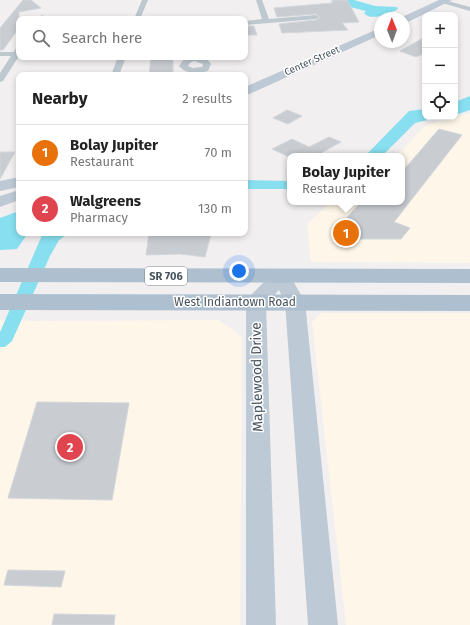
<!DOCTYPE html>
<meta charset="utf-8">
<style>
body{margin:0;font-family:"Fira Sans",sans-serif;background:#f6f6f6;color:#222}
.controls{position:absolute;right:12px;top:12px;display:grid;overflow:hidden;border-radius:8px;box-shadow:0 2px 6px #0003}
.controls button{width:36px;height:36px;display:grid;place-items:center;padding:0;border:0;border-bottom:1px solid #e0e0e0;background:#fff;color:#222;font:20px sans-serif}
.compass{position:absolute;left:374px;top:12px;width:36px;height:36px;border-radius:50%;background:#fff;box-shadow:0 2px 6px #0003;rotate:359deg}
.you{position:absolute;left:239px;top:271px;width:14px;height:14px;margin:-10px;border:3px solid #fff;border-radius:50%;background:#1a73e8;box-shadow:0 0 0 6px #1a73e833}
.badge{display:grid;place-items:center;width:26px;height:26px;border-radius:50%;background:#137ae9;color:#fff;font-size:13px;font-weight:700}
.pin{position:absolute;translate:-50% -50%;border:2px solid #fff;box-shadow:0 1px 4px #0006}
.popup{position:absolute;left:287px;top:153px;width:118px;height:52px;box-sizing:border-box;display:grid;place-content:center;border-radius:8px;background:#fff;filter:drop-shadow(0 1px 3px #0005);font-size:13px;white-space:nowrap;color:#767676}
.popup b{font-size:15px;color:#222}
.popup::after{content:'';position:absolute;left:50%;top:100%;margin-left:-8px;border:8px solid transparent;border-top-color:#fff}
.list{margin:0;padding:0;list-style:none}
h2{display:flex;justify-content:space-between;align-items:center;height:52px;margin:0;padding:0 16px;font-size:17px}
h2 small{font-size:13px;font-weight:400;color:#767676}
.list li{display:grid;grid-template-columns:26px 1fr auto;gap:12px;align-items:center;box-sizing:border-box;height:56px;padding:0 16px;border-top:1px solid #e0e0e0}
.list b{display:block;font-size:15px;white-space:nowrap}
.list p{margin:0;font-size:13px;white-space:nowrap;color:#767676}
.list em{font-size:13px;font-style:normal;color:#767676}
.icon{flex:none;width:22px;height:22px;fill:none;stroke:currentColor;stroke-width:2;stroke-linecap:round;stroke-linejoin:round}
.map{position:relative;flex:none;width:470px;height:625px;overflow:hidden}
.search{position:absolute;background:#fff;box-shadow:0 2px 6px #0003;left:16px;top:16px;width:232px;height:44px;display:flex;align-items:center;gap:10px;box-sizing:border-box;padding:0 14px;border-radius:8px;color:#767676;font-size:15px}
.panel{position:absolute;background:#fff;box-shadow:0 2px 6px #0003;left:16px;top:72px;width:232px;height:164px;border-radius:8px}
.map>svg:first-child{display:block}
.commercial{fill:#fdf6e9}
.water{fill:#88dfef}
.building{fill:#c9cdd2;stroke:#d3d6db}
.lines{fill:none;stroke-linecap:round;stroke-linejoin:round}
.street{fill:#bdc8cf;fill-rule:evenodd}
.secondary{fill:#bdc9d4;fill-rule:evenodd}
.primary{fill:#aec0cf;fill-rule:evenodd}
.labels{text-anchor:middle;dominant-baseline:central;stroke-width:3;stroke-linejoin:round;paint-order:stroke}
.far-street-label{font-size:10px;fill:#47545e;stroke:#fff}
.shield{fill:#fff;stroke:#7e878e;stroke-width:1}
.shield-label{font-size:11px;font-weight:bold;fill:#47545e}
.street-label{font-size:12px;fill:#47545e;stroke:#fff}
.near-street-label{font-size:14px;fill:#47545e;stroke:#fff}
</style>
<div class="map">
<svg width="470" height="625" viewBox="0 0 470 625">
<rect width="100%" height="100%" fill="#f2eff0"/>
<path class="commercial" d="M470,113v150l-159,-1 -4,-38 24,-22h71v-46h-5l29,-31z
M321,313h149v312h-124l-34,-303z
M0,320l32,1 187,-1 23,17 -2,288h-240z"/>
<path class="water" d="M333,0h21l21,6 22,1 1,2c-8,4 -27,13 -34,4l2,-2 -24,-6z
M470,96v14l-15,5v-13z
M425,109v8h16l-26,6 -33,33h-17l44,-45z
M245,180l45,1v8h-45z
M19,211v22h9l-11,16 -17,1v-32z
M43,233h26l-10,7 -9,16 -38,85 -7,6h-5v-15z"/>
<path class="building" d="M23,0h8l10,8 -22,4v16l-16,22h-3v-22z
M332,0h15l12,22 -17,1 6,7 -66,3 -3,-9 37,-4 4,-3 -4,-3 -39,3 -3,-9 58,-5z
M245,26h9l3,9h-12z
M425,37v16l-9,4 -16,-6z
M151,57h22v18h-24z
M287,110l15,6 -14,8 -15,-6z
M439,129l23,6 -68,87 16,6 -9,11h-48l-18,-8 26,-29h41v-30z
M329,137l12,5 -20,11 6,3h-40l-15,-7 20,-10 17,8z
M0,152h15l-15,27z
M149,233h44l18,1 -6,23 -25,-3 -34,1z
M37,402l92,1 -17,97 -104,-2z
M8,570l57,1 -4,16 -57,-2z
M54,614l61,1 -1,10h-62z"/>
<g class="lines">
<path class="street" d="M142,0h6l-8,19h-6z
M256,0h6l7,19 47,-4 3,2 -3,2 -71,6v-4l17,-2z
M444,0l26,7v4l-28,-8 -1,-1z
M42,15l3,2 -1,2h-6z
M16,48h3v8l-16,25 -3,1v-9l11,-17h-11v-4h14z
M118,57h8l-7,18h-8z
M192,57l15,2 4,5 -3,7c-10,2 -21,4 -29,-5l5,-7zM194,61l9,3 -1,3 -9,1 -5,-2 2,-3z"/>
<path class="secondary" d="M439,0h13l-44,22 -4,1v-5h-4z
M380,28v7l-135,61v-9z
M19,177v10l-19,4v-10z
M19,190v10l-19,7v-11z
M281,270l7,2 17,30 33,323h-30l-23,-323 -6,-12 -13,14 10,321h-30v-323l3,-5 25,-25z"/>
<path class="primary" d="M0,268l470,1v14l-470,-1z
M0,294l470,1v16l-470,-1z"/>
</g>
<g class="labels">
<g class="far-street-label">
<text transform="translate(312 61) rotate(-24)">Center Street</text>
</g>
<rect class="shield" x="145" y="267" width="42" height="18" rx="3"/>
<g class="shield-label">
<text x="166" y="276">SR 706</text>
</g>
<g class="street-label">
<text x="235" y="302">West Indiantown Road</text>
</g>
<g class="near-street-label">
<text transform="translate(257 377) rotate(-91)">Maplewood Drive</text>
</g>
</g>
</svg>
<div class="controls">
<button>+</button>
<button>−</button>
<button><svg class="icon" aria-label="locate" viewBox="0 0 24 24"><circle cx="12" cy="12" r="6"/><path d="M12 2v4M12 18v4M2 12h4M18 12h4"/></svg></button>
</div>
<svg class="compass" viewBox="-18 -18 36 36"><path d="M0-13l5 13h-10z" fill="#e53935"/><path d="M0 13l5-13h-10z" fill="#767676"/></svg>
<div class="you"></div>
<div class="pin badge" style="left:346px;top:233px;background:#e8710a">1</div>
<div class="popup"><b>Bolay Jupiter</b>Restaurant</div>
<div class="pin badge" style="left:70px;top:447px;background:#e0444e">2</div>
<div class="search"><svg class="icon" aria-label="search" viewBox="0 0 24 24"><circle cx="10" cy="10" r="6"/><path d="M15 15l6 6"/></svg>Search here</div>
<section class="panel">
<h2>Nearby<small>2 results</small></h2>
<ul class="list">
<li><span class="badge" style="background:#e8710a">1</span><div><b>Bolay Jupiter</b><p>Restaurant</p></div><em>70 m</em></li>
<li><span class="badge" style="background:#e0444e">2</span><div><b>Walgreens</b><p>Pharmacy</p></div><em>130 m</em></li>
</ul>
</section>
</div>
